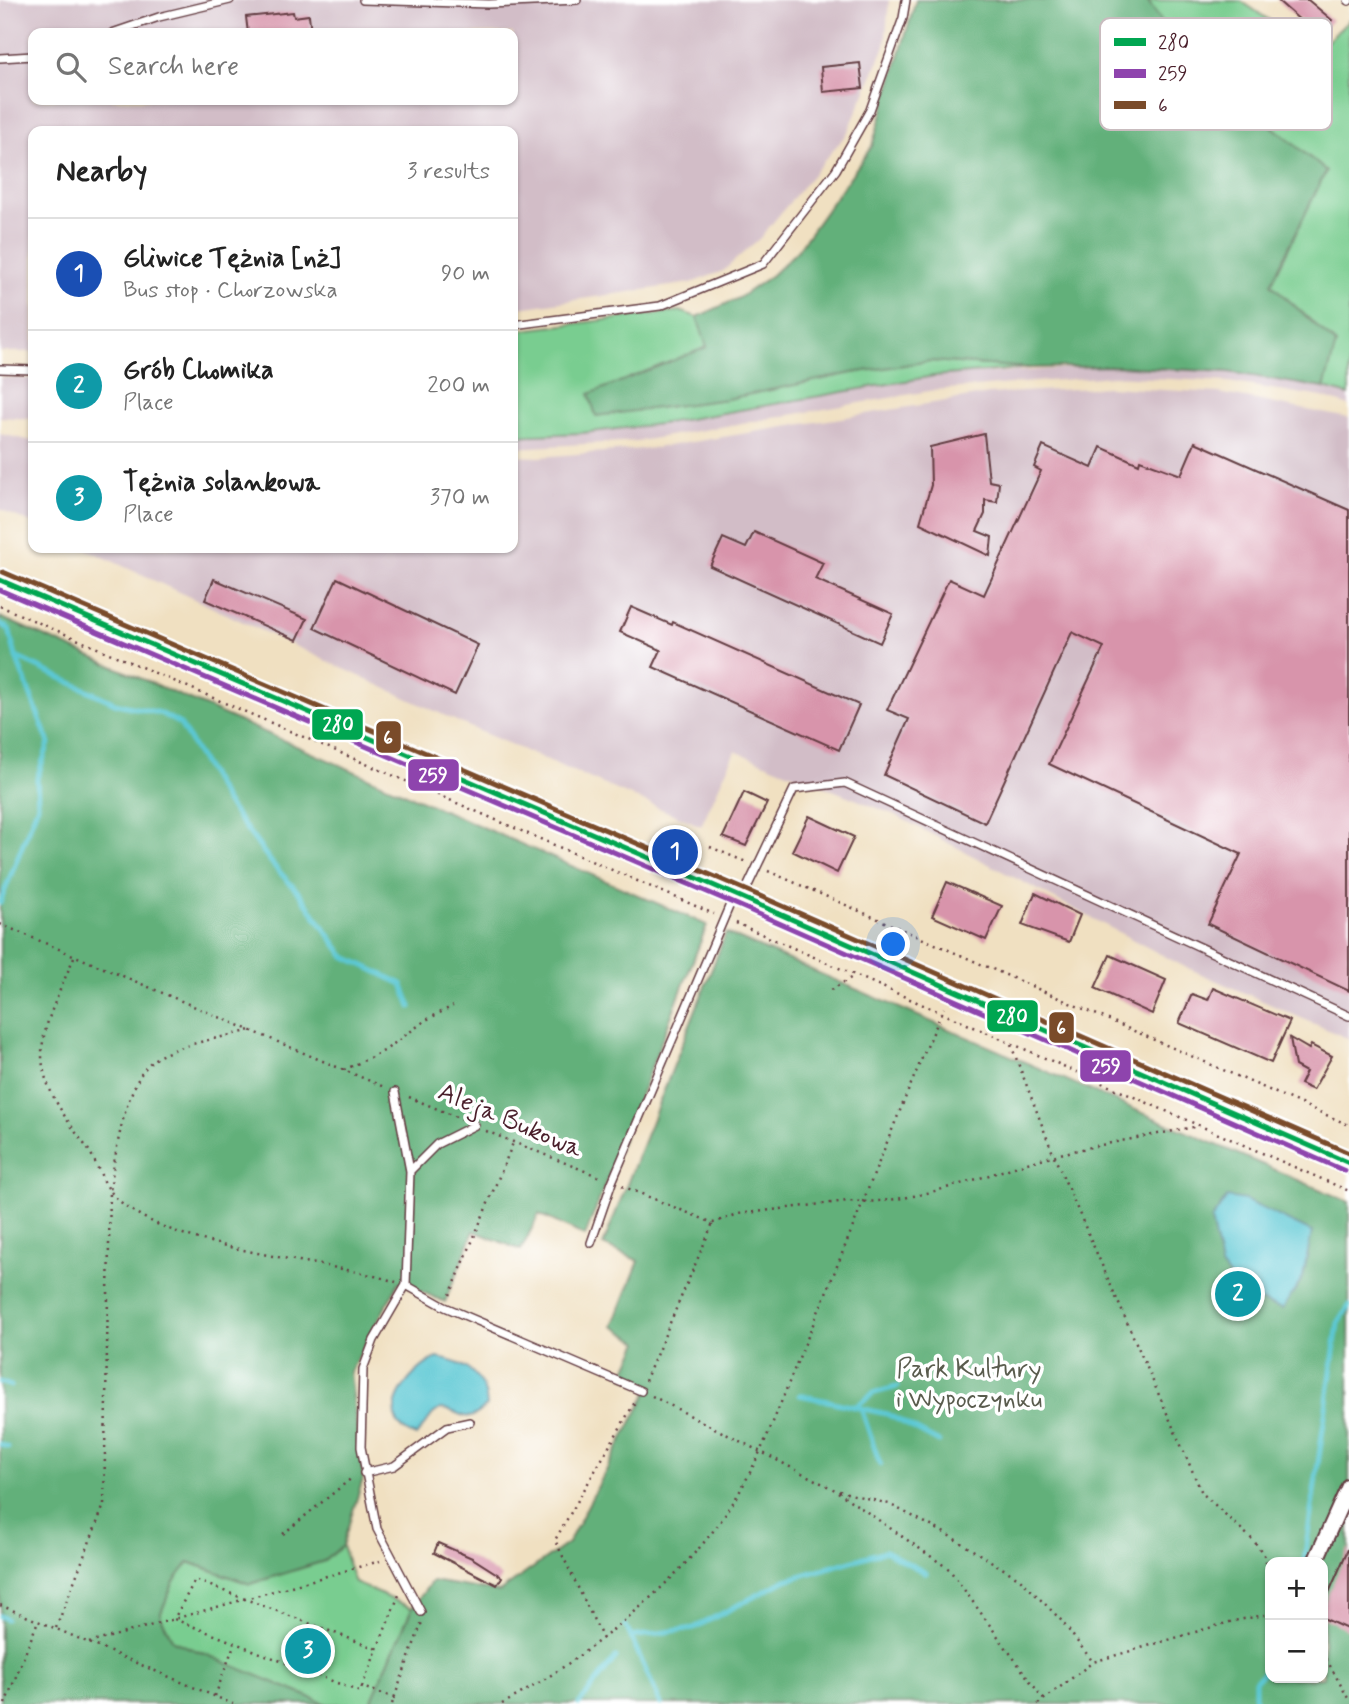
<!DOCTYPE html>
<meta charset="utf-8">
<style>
body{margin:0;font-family:Mynerve,sans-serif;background:#f6f6f6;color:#222}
.controls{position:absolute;right:21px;bottom:21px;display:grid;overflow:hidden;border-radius:14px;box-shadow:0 2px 5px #0004}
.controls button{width:63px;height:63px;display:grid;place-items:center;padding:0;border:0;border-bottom:2px solid #e0e0e0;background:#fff;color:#222;font:35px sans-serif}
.you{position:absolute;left:894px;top:945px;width:24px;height:24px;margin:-18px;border:5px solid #fff;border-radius:50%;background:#1a73e8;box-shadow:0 0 0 10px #1a73e833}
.badge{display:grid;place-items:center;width:46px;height:46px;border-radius:50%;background:#2563eb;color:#fff;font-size:23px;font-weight:700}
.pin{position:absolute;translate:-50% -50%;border:4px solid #fff;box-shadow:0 2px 7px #0006}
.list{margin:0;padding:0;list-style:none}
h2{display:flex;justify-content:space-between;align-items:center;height:91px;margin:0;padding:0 28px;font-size:30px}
h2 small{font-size:23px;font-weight:400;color:#767676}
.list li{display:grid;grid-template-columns:46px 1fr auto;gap:21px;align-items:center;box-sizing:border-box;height:112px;padding:0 28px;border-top:2px solid #e0e0e0}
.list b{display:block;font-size:26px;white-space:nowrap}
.list p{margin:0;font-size:23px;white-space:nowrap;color:#767676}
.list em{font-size:23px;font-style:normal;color:#767676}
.icon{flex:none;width:38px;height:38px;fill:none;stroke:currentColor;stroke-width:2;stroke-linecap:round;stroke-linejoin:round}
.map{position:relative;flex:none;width:1349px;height:1704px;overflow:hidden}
.search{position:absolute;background:#fff;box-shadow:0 2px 5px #0004;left:28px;top:28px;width:490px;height:77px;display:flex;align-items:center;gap:18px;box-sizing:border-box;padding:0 24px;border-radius:14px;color:#767676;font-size:26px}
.panel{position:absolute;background:#fff;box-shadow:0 2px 5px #0004;left:28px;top:126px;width:490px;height:427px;border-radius:14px}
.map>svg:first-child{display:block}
.industrial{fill:#d2bdc7;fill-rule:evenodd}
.green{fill:#79cd90;stroke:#62765e;stroke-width:2}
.forest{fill:#62b07a;stroke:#566852;stroke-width:2;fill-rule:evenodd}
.water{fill:#5cc8d4;stroke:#537480;stroke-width:2}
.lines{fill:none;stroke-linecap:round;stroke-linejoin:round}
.stream{stroke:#5cc8d4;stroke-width:5}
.building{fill:#d894ab}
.service-casing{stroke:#633c42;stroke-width:10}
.minor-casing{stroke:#633c42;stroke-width:18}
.secondary-casing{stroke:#633c42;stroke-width:24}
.path{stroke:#633c42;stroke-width:2.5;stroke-dasharray:2 5;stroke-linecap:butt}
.service{stroke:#fff;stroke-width:7}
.minor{stroke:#fff;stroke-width:14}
.secondary{stroke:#fff;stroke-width:21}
.bus-1-casing{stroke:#fff;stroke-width:10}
.bus-2-casing{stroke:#fff;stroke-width:10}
.bus-3-casing{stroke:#fff;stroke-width:10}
.bus-1{stroke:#00a651;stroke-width:5}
.bus-2{stroke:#8e44ad;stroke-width:5}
.bus-3{stroke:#7a4b2a;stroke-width:5}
.labels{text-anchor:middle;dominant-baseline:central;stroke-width:7;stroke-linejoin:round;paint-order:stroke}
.street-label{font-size:26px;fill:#4a1f2b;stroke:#fff}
.park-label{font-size:26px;fill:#5a5c4e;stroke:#fff}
.key{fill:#fff;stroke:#c9bcbf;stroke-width:2}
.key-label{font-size:19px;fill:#4a1f2b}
.line-badge{stroke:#fff;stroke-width:2.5}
.badge-label{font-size:19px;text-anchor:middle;font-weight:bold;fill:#fff}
</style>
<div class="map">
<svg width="1349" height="1704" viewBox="0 0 1349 1704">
<rect width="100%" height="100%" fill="#fff"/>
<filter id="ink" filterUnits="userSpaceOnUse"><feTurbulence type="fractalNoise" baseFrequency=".0143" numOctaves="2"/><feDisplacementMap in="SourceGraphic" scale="14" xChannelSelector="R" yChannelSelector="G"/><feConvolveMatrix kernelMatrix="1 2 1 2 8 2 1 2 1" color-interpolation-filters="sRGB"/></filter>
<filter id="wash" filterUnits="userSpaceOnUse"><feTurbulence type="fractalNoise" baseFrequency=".00686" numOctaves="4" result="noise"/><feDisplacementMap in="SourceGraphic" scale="28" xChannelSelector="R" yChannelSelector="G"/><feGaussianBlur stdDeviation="1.57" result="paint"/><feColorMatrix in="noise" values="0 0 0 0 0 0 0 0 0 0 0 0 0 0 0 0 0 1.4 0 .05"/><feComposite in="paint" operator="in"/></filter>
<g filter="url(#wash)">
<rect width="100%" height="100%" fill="#f0e0c1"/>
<path class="industrial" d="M0,0h889l-4,46 -37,86 -88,106 -37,33 -32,12 -178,26v-178h-480v221h-33zM33,33h480v67h-480z
M1113,366l115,6 96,16 25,7v11l-27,-9 -94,-15 -115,-6 -178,14 -296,51 -126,7v-12l69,-3 78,-9 274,-48z
M0,377l33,2v40l-33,-2z
M1108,387l111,6 130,25v621l-166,-73 -288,-151 -160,-64 -34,75 -236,-101 -381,-177h429v-92l26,1 116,-9 334,-54z
M0,434l33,7v83l-33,-15z"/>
<path class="green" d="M1147,0l94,1 75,51 33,-32v375l-25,-7 12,-44 -65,-60 55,-113 -142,-118z
M680,311l17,6 11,30 -118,47 6,22 131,-17 125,-26 78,-12 101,7 -97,8 -274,48 -78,9 -69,3v-105z
M342,1546l13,37 57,25 -42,96h-44l-153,-63 -13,-26 13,-32 15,-21 62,22 74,-23z"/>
<path class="forest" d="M916,0h231l37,53 142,118 -55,113 65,60 -12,44 -96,-16 -115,-6 -82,2 -101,-7 -78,12 -125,26 -131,17 -7,-22 118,-47 -10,-30 42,-19 33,-23 25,-24 75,-105z
M0,617l707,308 -122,311 -46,-22 -18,36 -47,-19 -29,71 -46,-20 -49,90 13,107 -21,67 -18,15 -74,23 -61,-22 -16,21 -13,32 13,26 153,63h-326z
M726,933l623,269v502h-979l42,-96 20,-27 67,11 69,-49 81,-154 -26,-13 16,-34 -26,-16 26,-65 -36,-16zM1270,1562h53v116h-53z"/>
<path class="water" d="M1227,1197l18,3 67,32 -9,45 -20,32 -39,-13 -23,-30 -10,-46z
M437,1358c28,4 48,17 50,47 -22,24 -25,4 -47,4l-7,5 -17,22c-46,-16 -7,-66 21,-78z"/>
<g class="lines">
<path class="stream" d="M0,624l9,5 7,28 33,86 -12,35 1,27 -38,98
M16,657l101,47 43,9 20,11 46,78 48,64 25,27 45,63 58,28 9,23
M0,1382l11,4
M800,1395l87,19 52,28
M856,1406l18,-13 23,-6
M861,1408l19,56
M0,1444l8,3
M1304,1562l34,-239 11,-17
M0,1616l6,3
M626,1626l35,78
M631,1637l63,-9 92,-48 99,-29 41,22
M579,1704l37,-47
M1255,1704v-23l15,-16"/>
</g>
<g id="blocks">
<path class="building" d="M1277,0h31l24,20 -14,16z
M293,12l1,5 15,-2 2,18h-63l-2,-16z
M860,63l3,25 -40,4 -2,-25z
M984,434l5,47 10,2 -2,19 -12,-2v14l-8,17 15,6 -2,19 -70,-33 11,-38 -1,-38z
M1195,442l154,68v481l-141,-67 33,-70 -192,-90 55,-117 -32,-15 -87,191 -101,-48 25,-56 -22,-9 62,-131 35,16 57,-124 -7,-4 9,-21 49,22 9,-21 38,17 1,-4 41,15z
M754,532l69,31 -8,16 78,35 -13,29 -170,-77 13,-28 23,10z
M337,578l141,67 -23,50 -141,-67z
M214,579l93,40 -10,21 -92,-40z
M631,607l41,18 1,-3 186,83 -20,45 -186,-83 8,-17 -41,-18z
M744,792l23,11 -21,43 -23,-9z
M809,816l45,21 -17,36 -45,-22z
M947,882l55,24 -16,34 -54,-24z
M1035,893l45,22 -11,27 -47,-17z
M1110,955l56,25 -14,34 -57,-26z
M1213,988l77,33 -19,42 -92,-40 13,-29 16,6z
M1290,1038l19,11 2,-4 21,11 -19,34 -13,-6 6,-12 -11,-6z
M438,1543l34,15 30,19 -5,8 -63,-32z
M1349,1547v83l-26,-12v-12z"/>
</g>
</g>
<g filter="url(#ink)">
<use href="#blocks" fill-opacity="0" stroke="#633c42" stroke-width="2"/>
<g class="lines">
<defs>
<path id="service" d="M363,0l126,4 88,-4
M1348,0l1,1
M112,33l47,-16 71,-17
M0,58l33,-2
M513,325l147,-19 103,-42 73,-94 34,-60 33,-92 3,-18
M0,369l33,1
M744,894l50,-105 51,-6 504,233
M395,1092l15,79 -4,114 -32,55 -11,29 -2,78 16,82 44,83
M410,1171l27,-27 38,-19
M591,1243l21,-61 122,-287
M406,1285l39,22 196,84
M364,1473l30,-7 53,-39 23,-5"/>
<path id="minor" d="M1315,1562l34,-76"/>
<path id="secondary" d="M0,580l743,318 606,265"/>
</defs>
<use href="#service" class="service-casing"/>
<use href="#minor" class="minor-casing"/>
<use href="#secondary" class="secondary-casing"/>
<path class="path" d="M0,606l714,308
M710,847l36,15
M768,871l581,254
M736,923l613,268
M0,924l384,163
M74,957c-38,90 -51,105 11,188 11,14 15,33 26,47 48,59 211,66 285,90
M831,990l23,-14
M1011,1045l43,111 148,337 52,48 10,14 6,23
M344,1070l40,-19 42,-31 27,-14
M409,1097l52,22
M486,1131l114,46
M622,1186l91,37 25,-9 110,-13c64,6 142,-29 204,-45 48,-12 98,-20 147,-30
M450,1295l63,-152
M645,1381l68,-158
M652,1396l183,94 54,14 54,28 77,47 40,40 33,43 140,-41 37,-7
M838,1492l111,77 95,131
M283,1534l70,-57
M0,1605l233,99
M56,1628l48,-123 6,-314c5,-34 15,-116 48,-134 27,-14 63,-19 93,-27
M603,1639l-48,-99 80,-138
M89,1643l291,-82
M377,1649l22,-54
M1323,1653l26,47
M362,1687l15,-38 -182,-69 -21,39 186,73 2,-5 33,11
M215,1696l19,-51
M5,1704l33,-83
M392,1704l30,-82
M502,1704c75,-39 168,-114 218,-182 35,-48 56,-108 78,-162 50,-117 94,-236 146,-352
M1038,1704l55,-42"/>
<use href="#service" class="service"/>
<use href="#minor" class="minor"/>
<use href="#secondary" class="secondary"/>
<defs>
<path id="bus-1" d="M0,580l743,318 606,265"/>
<path id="bus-2" d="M0,590l740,316 605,265"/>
<path id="bus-3" d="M3,572l743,318 603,263"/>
</defs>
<use href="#bus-1" class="bus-1-casing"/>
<use href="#bus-2" class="bus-2-casing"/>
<use href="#bus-3" class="bus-3-casing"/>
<use href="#bus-1" class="bus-1"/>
<use href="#bus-2" class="bus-2"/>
<use href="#bus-3" class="bus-3"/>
</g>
</g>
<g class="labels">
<g class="street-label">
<text transform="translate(510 1121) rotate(23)">Aleja Bukowa</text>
</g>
<g class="park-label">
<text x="969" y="1370">Park Kultury<tspan x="969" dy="30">i Wypoczynku</tspan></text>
</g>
</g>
<rect x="1100" y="18" width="232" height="112" rx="10" class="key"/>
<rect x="1114" y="38" width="32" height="8" fill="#00a651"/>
<rect x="1114" y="69" width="32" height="9" fill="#8e44ad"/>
<rect x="1114" y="101" width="32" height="8" fill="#7a4b2a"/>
<g class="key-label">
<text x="1158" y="49">280</text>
<text x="1158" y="80">259</text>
<text x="1158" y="112">6</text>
</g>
<g class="line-badge">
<rect x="311" y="708" width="53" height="33" rx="7" fill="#00a651"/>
<rect x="375" y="720" width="27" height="34" rx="7" fill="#7a4b2a"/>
<rect x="407" y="758" width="53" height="34" rx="7" fill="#8e44ad"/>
<rect x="986" y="999" width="53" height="34" rx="7" fill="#00a651"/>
<rect x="1048" y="1011" width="27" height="33" rx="7" fill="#7a4b2a"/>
<rect x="1079" y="1049" width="53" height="34" rx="7" fill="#8e44ad"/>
</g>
<g class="badge-label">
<text x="338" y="731">280</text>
<text x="388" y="744">6</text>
<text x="433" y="782">259</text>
<text x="1012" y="1023">280</text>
<text x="1061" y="1034">6</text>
<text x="1106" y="1073">259</text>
</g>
</svg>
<div class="controls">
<button>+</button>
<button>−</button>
</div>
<div class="you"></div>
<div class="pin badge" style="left:675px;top:852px;background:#1a4fb4">1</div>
<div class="pin badge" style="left:1238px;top:1294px;background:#0f9aa8">2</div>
<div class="pin badge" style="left:308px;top:1651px;background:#0f9aa8">3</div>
<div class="search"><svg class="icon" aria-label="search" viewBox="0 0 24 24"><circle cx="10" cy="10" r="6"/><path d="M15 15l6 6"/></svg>Search here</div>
<section class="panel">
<h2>Nearby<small>3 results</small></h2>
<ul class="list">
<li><span class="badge" style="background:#1a4fb4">1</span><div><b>Gliwice Tężnia [nż]</b><p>Bus stop · Chorzowska</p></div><em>90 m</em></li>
<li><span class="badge" style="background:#0f9aa8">2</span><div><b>Grób Chomika</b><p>Place</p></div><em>200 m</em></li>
<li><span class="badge" style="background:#0f9aa8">3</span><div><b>Tężnia solankowa</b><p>Place</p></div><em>370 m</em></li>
</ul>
</section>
</div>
